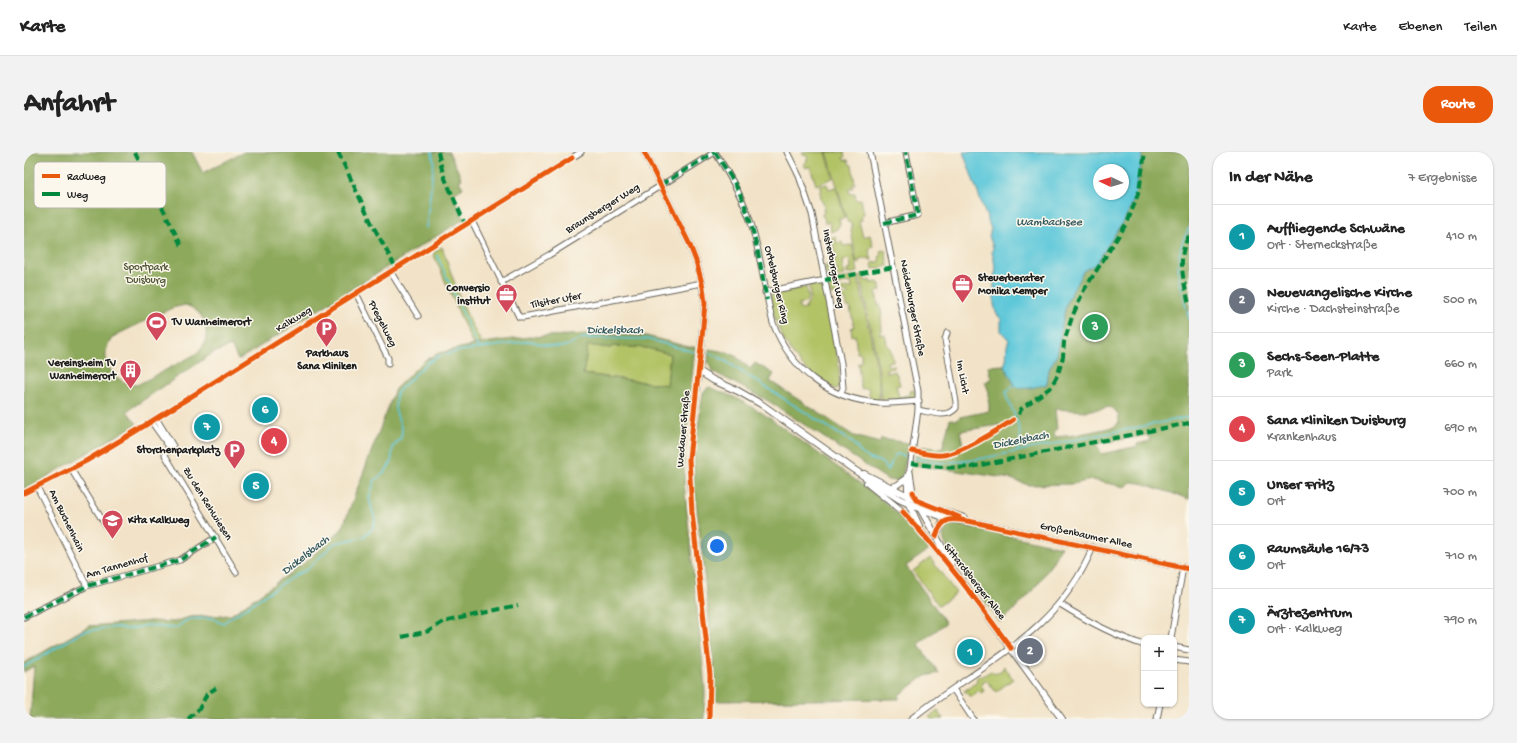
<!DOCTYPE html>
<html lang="de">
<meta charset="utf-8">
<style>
body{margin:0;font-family:"Gochi Hand",sans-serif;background:#f2f2f2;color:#222}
.controls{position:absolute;right:12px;bottom:12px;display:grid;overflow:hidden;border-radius:8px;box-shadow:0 1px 3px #0004}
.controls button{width:36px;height:36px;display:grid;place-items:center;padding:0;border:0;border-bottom:1px solid #e0e0e0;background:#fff;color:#222;font:20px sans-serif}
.compass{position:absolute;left:1069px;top:12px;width:36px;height:36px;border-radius:50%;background:#fff;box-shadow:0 1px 3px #0004;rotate:274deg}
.you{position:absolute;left:693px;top:394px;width:14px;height:14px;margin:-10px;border:3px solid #fff;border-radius:50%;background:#1a73e8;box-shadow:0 0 0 6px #1a73e833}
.badge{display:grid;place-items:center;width:26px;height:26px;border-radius:50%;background:#ea580c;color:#fff;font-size:13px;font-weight:700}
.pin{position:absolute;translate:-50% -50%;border:2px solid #fff;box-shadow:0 1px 4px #0006}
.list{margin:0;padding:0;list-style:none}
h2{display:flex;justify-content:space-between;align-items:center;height:52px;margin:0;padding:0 16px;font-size:17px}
h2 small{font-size:13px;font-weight:400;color:#767676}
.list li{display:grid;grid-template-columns:26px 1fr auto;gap:12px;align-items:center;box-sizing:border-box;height:64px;padding:0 16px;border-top:1px solid #e0e0e0}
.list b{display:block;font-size:15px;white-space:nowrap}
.list p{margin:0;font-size:13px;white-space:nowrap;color:#767676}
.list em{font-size:13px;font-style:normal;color:#767676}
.map{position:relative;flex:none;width:1165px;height:567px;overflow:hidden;border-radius:16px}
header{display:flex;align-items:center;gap:24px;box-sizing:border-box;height:56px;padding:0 20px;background:#fff;border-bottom:1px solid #e0e0e0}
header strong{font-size:19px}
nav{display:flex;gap:22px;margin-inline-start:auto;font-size:14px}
.intro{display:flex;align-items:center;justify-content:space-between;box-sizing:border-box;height:96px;padding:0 24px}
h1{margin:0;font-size:28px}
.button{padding:10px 18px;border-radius:16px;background:#ea580c;color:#fff;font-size:14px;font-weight:700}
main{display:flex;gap:24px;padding:0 24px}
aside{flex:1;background:#fff;border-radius:16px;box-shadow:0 1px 3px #0004}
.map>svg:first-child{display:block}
.green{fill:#b2c366;stroke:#677041}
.forest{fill:#8da95b;stroke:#54623c;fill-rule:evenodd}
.water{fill:#5dc7d9;stroke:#3c727a;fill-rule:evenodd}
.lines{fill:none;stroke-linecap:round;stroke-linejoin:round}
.stream{stroke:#5dc7d9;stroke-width:1.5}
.minor-casing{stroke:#676258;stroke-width:7}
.major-casing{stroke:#676258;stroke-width:8}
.minor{stroke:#fff;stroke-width:5}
.major{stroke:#fff;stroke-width:6}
.quiet{stroke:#00873e;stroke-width:4;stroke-dasharray:8 4;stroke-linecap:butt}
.cycleway-casing{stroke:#fbf7ec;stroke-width:8}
.cycleway{stroke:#e8590c;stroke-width:5}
.labels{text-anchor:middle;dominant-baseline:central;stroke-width:3;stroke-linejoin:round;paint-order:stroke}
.street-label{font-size:11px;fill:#1c1c1c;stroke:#fbf7ec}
.park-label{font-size:11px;fill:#505636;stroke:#fbf7ec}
.poi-label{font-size:11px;font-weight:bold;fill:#1c1c1c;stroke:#fbf7ec;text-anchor:start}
.water-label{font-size:12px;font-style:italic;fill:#33585e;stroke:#fbf7ec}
.key{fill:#fbf7ec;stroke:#b8b5ae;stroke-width:1}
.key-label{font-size:11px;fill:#1c1c1c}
</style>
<header>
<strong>Karte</strong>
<nav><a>Karte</a><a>Ebenen</a><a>Teilen</a></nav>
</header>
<div class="intro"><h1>Anfahrt</h1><a class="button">Route</a></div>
<main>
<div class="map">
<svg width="1165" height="567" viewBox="0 0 1165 567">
<rect width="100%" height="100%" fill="#fbf7ec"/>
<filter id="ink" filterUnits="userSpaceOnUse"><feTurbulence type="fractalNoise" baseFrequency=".025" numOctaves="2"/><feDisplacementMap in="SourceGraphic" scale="8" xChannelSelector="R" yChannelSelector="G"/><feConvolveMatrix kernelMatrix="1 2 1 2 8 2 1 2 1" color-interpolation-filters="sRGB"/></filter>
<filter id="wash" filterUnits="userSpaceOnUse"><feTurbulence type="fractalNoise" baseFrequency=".012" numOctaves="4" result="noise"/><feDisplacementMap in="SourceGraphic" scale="16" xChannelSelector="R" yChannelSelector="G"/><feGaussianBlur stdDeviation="0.9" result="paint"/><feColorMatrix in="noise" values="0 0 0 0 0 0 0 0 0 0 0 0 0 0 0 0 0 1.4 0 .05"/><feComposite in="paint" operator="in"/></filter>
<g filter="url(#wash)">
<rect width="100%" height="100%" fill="#f2e3c8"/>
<path class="green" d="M778,0h24l7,26 -17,7 -6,-19 -4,2 -2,-4 3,-3v-2h1l-2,-4h-2z
M803,0h17l1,5 -2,1 1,2h4l2,5h2l3,19 -3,1 1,3 -4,1 1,5 5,-1 1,7 5,-1 3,15 -3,1 1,5 -3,1 4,16 7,-2 3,11 -3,1v3h-1l3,10h-2l-1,-2 -10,2v3h-2l-6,-32 1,-2v-5l-5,-3z
M803,32l2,5 7,-2 9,31 -6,1 1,5 -3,5 -6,3 -2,-10 -4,1 -1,-6 -2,-1v-2l2,-1 -1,-5 2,-1 -5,-9 1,-1 -1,-5 2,-1 -2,-5z
M808,85h4l1,6 5,-1 1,4 9,-1 6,27 -11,2v-4l4,-1 -1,-10 -8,2 2,14 -12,2 -5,-2 -2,-9 3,-1 2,8 7,-2 -2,-7h-3l-1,-3 5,-1z
M418,95c12,32 21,67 40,96l-9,2 -40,-92z
M861,98l3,16 -15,3 -1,-6 8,-1 -1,-5 2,-1 -1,-5z
M836,123h4l1,6 5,-1v3l7,-1 1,1h1l2,8 -5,1 2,13h2l2,10 -1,1 1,15 -2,1v3l5,-1 3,13h2l3,14 -6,1 1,4 6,-1v3l-8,1 1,4 8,-2 1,3h1l3,11 -4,1 3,11 11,-2v-4l4,-1 1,8 -2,1 -32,1 -2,-29z
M834,124l19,92 2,15v18l-9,-1 -2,-12 -7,1 -3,-26 3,-1v-9h-4l-2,-18 -3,1 -1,-8 3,-1 -4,-20h-3l-1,-7h-5v-4l7,-1 -1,-3 -7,1 -1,-4 13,-1 -1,-6 -17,4 2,8 -6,1 -2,-14z
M797,131l2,2c5,21 21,87 15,104 -5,0 -10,-3 -14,-6 -24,-14 -41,-39 -49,-65 -3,-7 -6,-16 -4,-24l35,-7 2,11 -2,4 -7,3v4l5,1 6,-11 -1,-14z
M564,193l22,3 3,-2 34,2 23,6 -3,31 -84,-11z
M906,406l26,35 -17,13 -26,-35z
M980,514l9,13 -17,13 -10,-12 -3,1v3l-2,1 3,6 -3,2 -2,-3 -6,6h-4l-5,-5 12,-8 1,-4 -1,-1 3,-3 2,2 10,-6 4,3 7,-4z
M914,559l5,8h-12l-2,-2z"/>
<path class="forest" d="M0,0h168l11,21 41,-21h205l13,27 -3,2 4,7 -10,6 11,25 -226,141 -7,-14 -18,7 -86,58 10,13 -113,66zM161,153c22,6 28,32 13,48l-61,32c-26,-1 -43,-32 -21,-50l56,-27z
M1119,0h46v347l-48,-16 -10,-1 -5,5 -35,-7 -18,4 -45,1 -17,-6 -19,-3 -77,-11 2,-19 25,3 8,-30 7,1 3,-3 29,-6v-19l-4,-10 6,-2 -3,-14 16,-1c3,8 9,13 10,21l33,-2 2,-15 8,-15 7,-40 3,-12 16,-31 13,-7 30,-47 8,-17 7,-34zM1085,255c8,3 10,7 10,15l-5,5 -39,8 -20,2 -1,-6 3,-1 -2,-21 31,2zM976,273l2,4 -10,7 -28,13 -4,-18zM1124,283l2,6 -13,3 1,2 -36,8 -6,-10z
M564,182l58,2 43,11h6l-11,109v27l19,183 2,26 -1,27h-674l4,-53 -10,6v-9l65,-37 62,-5 22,1 17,-5 41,-2 59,-42 5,-6 6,-1 41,-37 53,-140 30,-29 14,-7 43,-10 47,-6zM564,193l22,3 3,-2 34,2 23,6 -3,31 -84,-11z
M685,197c23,4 24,3 41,20l5,-6 19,11 -4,7 84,55 26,7 1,-4 28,4 -6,30 -3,6 -5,2 -7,-1 -118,-78 -58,-31 -4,-10z
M685,235l25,10 30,17 115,83 24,22 27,30 -24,17 40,57 -28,21 21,29 -14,3 -26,19v4l-184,2v-20l-2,-27 -19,-171v-27l9,-64z
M932,372l105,23c-16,30 -34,54 -61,75 -15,-21 -30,-41 -45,-63 -3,-5 -9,-12 -11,-18 -3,-10 4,-15 12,-17z"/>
<path class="water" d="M939,0h180l-2,14 -7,34 -8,17 -30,47 -13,7 -16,31 -3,12 -7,41 -8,14 -2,15c-11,3 -23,7 -33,2 -1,-8 -7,-13 -10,-21 5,-9 0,-15 5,-25l-8,-9v-12l-5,-6 -2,-9v-28l2,-6 -4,-18 1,-5 -4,-11 2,-7zM1075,18h24v24h-24z"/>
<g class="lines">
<path class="stream" d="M402,76l8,-66 -2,-10
M1165,76c-19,33 -8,56 0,91
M413,103l41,93
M685,201l10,4 134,86 8,10 9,6 9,2 4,3 3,6h2c4,-5 3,-12 9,-16l13,3
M990,234l-8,6v4c8,18 20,36 11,56
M890,306l28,5 32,-3 215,-43
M0,515l60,-36 33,-4 10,2 7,-1 14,-3 20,3h8l9,-7 6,-2 22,-1 5,4 5,1 72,-48 11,-5 29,-27 28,-6 9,-8 3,-9 -6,-22 6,-18 9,-7 7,-10 2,-16 8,-9 1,-8 -7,-21 1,-14 4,-6 27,-26 12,-7 20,-5 72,-10c9,3 25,8 34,5 7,-2 12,-6 18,-8l64,1 47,13"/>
</g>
</g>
<g filter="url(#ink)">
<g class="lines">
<defs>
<path id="minor" d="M691,0c14,22 27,44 35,68 11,34 14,69 23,103 18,47 55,76 106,80 13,1 27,-1 40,-2
M763,0l12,24 13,38 29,149 2,25 -3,6
M846,0l48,239v19l-8,59 -3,9 1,21
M448,69l47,96h4l179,-34
M860,71l34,-8 -12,-63
M366,119l28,45
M477,130l48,-27 166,-103
M741,140l60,-12
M332,141l32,65v6
M675,219l-10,88 1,29 20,187 -1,44
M894,258c13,2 29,9 38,-2v-6l-11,-62 2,-7
M132,266l17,28 -8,6v3l71,117
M127,269l19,27
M47,317l35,57
M886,320l3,20 3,8
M13,335l50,99
M866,335l7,-2 10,-7
M0,341l62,-32 50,-30 445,-279
M1036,452c27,17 53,31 84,41
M0,465l63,-31 93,-26 36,-23
M1147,486l12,-71
M1150,495l15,3
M1150,508l15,2
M929,537l20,30
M887,567c68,-54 147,-85 182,-172
M1133,567l3,-15"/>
<path id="major" d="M620,0l45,91 7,18 6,22 3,20 -6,68 14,9 25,11 23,13 92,65 46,30 22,10 28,10 29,4 211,46
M840,322l60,30 40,14
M843,331l36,29 20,22 37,44 102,141
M885,352l10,22
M896,356l31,55
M912,384l6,-13 7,-4"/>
</defs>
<use href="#minor" class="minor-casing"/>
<use href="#major" class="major-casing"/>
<use href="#minor" class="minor"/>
<use href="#major" class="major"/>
<path class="quiet" d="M111,0l46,93
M314,0l34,72 24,44
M414,0l5,22 22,50
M691,0c8,13 17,26 24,40 16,34 21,72 28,108
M637,33l54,-33
M860,71l34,-8 -12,-63
M1165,84c-13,21 -5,46 0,68
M801,128l69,-13
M986,270l8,-5 3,-8 30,-22 7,-13 5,-17 1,-15 8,-25 12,-27 44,-69 11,-30 6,-39
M887,311c20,3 40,6 60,4l218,-44
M0,465l63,-31 93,-26 36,-23
M378,485l27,-6 14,-9 75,-17
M164,567l11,-10 8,-15 9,-6"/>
<defs>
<path id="cycleway" d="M620,0l45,91 7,18 7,26 2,16 -3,35 -13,121 3,53 18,163 -1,44
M888,299c10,2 21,5 31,4 19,-2 53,-24 70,-35
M889,340l3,8 43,17
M0,341l62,-32 50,-30 436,-273
M879,360c40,43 74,89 108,136
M912,384c7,-24 22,-16 42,-13l211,46"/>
</defs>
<use href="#cycleway" class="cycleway-casing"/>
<use href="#cycleway" class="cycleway"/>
</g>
</g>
<defs>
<symbol id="office-pin" viewBox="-11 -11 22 30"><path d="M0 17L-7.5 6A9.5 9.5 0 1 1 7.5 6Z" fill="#d1495b" stroke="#fbf7ec"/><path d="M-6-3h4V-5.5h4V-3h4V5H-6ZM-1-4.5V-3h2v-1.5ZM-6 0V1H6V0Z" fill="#fff"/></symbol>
<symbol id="stadium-pin" viewBox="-11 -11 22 30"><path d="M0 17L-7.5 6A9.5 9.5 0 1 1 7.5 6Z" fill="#d1495b" stroke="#fbf7ec"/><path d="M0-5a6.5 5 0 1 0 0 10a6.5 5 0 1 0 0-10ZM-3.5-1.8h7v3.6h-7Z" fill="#fff"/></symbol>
<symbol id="parking-pin" viewBox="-11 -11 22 30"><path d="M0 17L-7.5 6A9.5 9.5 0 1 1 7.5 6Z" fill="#d1495b" stroke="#fbf7ec"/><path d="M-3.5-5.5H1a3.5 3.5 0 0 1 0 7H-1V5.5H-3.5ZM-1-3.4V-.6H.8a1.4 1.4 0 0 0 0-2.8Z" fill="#fff"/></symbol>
<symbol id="building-pin" viewBox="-11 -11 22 30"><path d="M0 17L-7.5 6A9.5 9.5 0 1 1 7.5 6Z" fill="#d1495b" stroke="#fbf7ec"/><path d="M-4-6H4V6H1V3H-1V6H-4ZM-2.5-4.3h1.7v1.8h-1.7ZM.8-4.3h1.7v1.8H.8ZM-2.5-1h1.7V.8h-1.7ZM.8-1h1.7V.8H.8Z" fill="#fff"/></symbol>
<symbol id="school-pin" viewBox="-11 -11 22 30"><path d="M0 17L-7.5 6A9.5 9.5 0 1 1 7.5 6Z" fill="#d1495b" stroke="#fbf7ec"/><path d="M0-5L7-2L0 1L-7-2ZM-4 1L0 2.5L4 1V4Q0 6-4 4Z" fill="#fff"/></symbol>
</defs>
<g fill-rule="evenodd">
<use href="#office-pin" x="926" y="120" width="25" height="34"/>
<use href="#office-pin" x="470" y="130" width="25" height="34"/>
<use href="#stadium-pin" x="120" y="158" width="25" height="34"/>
<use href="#parking-pin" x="290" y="164" width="25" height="34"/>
<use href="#building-pin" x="94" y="206" width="25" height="34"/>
<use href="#parking-pin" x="198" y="286" width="25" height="34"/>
<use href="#school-pin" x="76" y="356" width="25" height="34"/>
</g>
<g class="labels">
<g class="street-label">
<text transform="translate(579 57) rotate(-32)">Braunsberger Weg</text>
<text transform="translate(809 117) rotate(79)">Insterburger Weg</text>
<text transform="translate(752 133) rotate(77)">Ortelsburger Ring</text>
<text transform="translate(532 149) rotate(-11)">Tilsiter Ufer</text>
<text transform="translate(888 156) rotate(79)">Neidenburger Straße</text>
<text transform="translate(270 168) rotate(-32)">Kalkweg</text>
<text transform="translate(358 172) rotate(63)">Pregelweg</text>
<text transform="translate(938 225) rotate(80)">Im Licht</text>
<text transform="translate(660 277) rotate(-85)">Wedauer Straße</text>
<text transform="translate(183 352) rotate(58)">Zu den Rehwiesen</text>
<text transform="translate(42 369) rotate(64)">Am Buchenhain</text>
<text transform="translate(1062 384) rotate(12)">Großenbaumer Allee</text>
<text transform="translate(93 415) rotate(-16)">Am Tannenhof</text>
<text transform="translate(950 430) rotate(52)">Sittardsberger Allee</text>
</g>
<g class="park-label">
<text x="122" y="116">Sportpark<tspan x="122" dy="13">Duisburg</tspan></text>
</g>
<g class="poi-label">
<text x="954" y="127">Steuerberater<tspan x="954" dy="13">Monika Kemper</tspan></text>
<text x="466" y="137" text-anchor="end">Conversio<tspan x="466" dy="13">institut</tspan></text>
<text x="148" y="171">TV Wanheimerort</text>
<text x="303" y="202" text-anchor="middle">Parkhaus<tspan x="303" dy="13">Sana Kliniken</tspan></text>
<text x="92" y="212" text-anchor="end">Vereinsheim TV<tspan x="92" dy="13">Wanheimerort</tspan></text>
<text x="196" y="299" text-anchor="end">Storchenparkplatz</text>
<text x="104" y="369">Kita Kalkweg</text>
</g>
<g class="water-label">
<text x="1025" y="71">Wambachsee</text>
<text x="591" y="179">Dickelsbach</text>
<text transform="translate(997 289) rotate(-11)">Dickelsbach</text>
<text transform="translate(282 404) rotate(-38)">Dickelsbach</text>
</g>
</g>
<rect x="10" y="10" width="132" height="46" rx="6" class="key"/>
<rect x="18" y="22" width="18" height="4" fill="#e8590c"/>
<rect x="18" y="40" width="18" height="4" fill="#00873e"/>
<g class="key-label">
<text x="43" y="28">Radweg</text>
<text x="43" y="46">Weg</text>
</g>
</svg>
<div class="controls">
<button>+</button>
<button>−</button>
</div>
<svg class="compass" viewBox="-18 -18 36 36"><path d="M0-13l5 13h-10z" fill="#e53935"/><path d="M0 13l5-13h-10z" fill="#767676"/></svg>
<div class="you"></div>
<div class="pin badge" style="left:946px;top:500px;background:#0f9aa8">1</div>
<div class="pin badge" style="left:1006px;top:499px;background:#6b7280">2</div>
<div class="pin badge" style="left:1071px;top:175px;background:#2e9e5b">3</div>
<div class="pin badge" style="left:250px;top:289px;background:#e0444e">4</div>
<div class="pin badge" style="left:232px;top:334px;background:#0f9aa8">5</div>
<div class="pin badge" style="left:241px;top:258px;background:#0f9aa8">6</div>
<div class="pin badge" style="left:183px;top:275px;background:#0f9aa8">7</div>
</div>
<aside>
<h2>In der Nähe<small>7 Ergebnisse</small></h2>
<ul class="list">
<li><span class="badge" style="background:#0f9aa8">1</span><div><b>Auffliegende Schwäne</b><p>Ort · Sterneckstraße</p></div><em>410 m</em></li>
<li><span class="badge" style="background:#6b7280">2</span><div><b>Neuevangelische Kirche</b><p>Kirche · Dachsteinstraße</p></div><em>500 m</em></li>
<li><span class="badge" style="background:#2e9e5b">3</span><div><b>Sechs-Seen-Platte</b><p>Park</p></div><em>660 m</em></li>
<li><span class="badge" style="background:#e0444e">4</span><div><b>Sana Kliniken Duisburg</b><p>Krankenhaus</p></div><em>690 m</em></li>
<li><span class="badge" style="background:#0f9aa8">5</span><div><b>Unser Fritz</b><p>Ort</p></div><em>700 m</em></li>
<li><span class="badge" style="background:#0f9aa8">6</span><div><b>Raumsäule 16/73</b><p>Ort</p></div><em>710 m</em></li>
<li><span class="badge" style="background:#0f9aa8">7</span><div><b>Ärztezentrum</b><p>Ort · Kalkweg</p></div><em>790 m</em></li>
</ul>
</aside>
</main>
